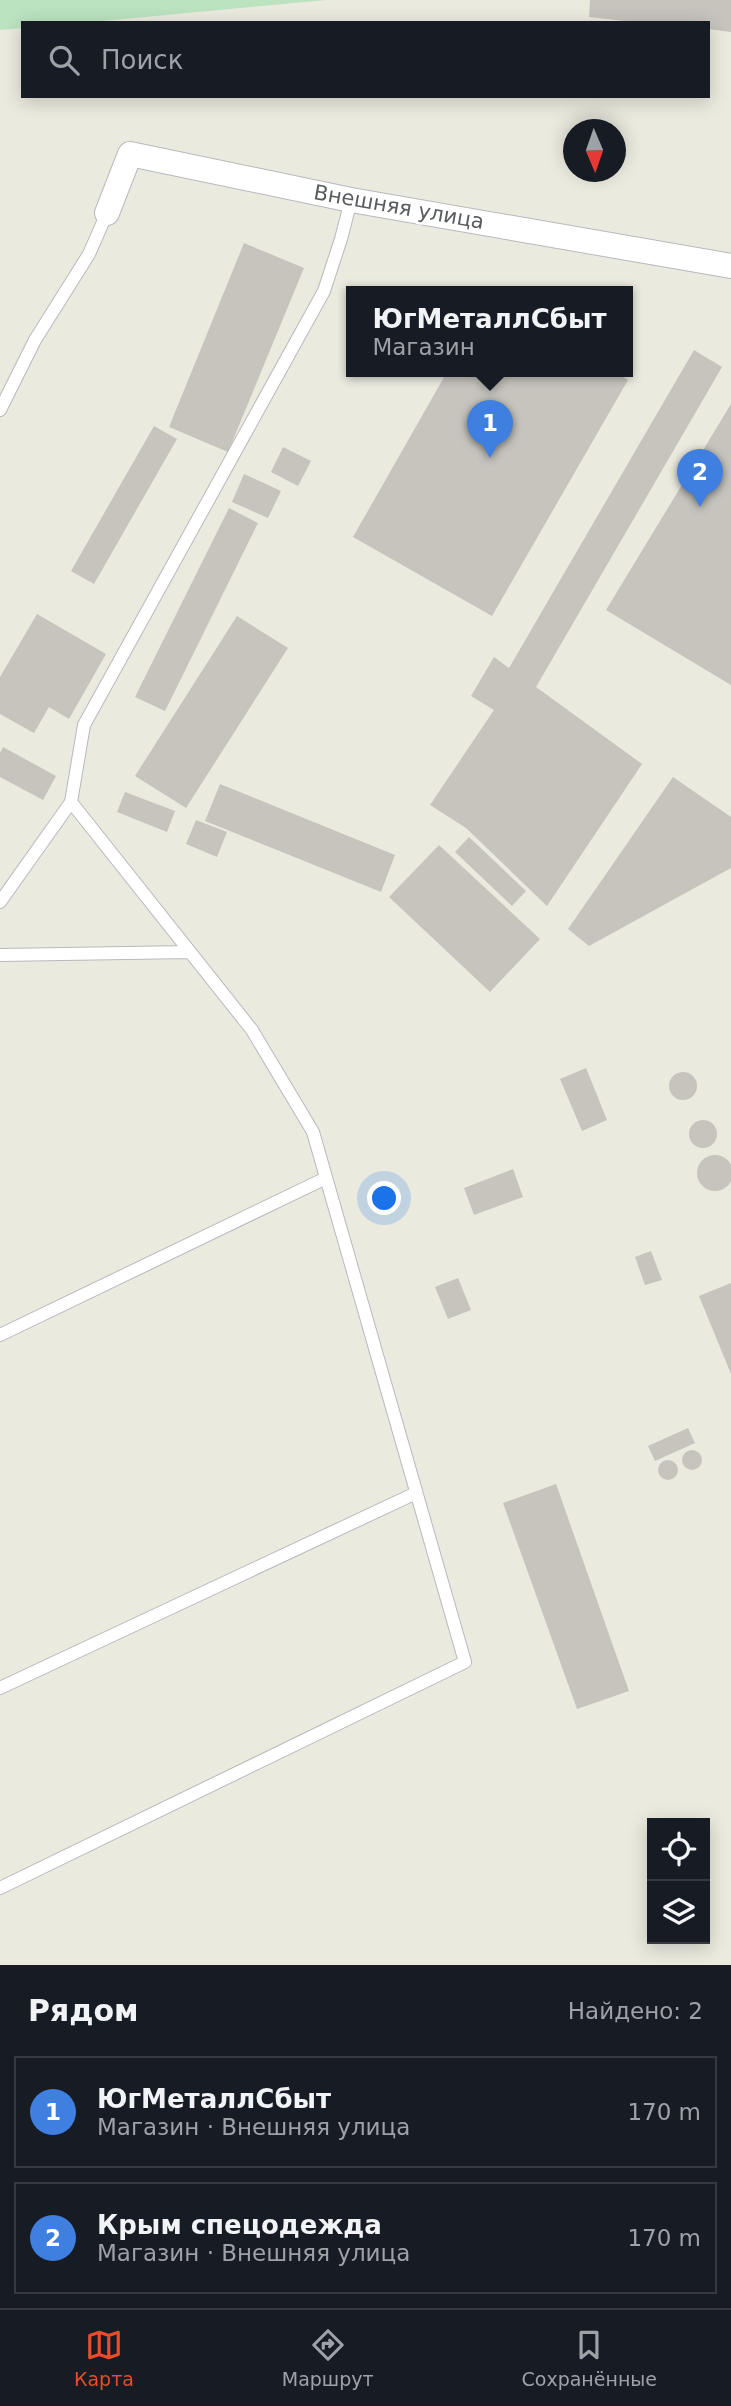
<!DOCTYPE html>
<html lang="ru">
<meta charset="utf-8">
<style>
body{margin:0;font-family:"DejaVu Sans",sans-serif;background:#20242c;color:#f1f3f6}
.controls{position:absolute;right:21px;bottom:21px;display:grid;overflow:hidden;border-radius:0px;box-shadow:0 4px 18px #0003}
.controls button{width:63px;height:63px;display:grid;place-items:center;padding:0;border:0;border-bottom:2px solid #363941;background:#171b24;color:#f1f3f6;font:35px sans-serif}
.compass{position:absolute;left:563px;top:119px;width:63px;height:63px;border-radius:50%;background:#171b24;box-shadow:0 4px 18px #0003;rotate:178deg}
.you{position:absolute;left:385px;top:1199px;width:24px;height:24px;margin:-18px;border:5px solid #fff;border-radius:50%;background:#1a73e8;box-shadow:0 0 0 10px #1a73e833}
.badge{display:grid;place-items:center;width:46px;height:46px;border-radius:50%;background:#e54e2b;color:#fff;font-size:23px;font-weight:700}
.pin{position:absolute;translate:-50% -58px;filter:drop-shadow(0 2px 4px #0008)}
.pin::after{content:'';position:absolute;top:37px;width:24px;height:21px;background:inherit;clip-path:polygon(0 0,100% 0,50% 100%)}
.popup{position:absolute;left:346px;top:286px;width:287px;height:91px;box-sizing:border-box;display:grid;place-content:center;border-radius:0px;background:#171b24;filter:drop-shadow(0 2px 5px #0005);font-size:23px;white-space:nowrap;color:#9ea1a6}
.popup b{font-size:26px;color:#f1f3f6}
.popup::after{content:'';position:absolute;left:50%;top:100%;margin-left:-14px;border:14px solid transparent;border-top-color:#171b24}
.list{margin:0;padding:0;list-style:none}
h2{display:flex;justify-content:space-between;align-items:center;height:91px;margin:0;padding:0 28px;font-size:30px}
h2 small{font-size:23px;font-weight:400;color:#9ea1a6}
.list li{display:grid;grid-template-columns:46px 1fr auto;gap:21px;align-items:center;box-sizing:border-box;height:112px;margin:0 14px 14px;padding:0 14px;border:2px solid #363941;border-radius:0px}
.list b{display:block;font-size:26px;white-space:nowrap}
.list p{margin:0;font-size:23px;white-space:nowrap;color:#9ea1a6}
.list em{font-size:23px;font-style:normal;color:#9ea1a6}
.icon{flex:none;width:38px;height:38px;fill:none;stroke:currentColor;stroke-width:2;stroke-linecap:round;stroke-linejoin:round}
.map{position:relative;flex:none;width:731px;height:1965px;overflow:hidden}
.search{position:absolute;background:#171b24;box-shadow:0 4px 18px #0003;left:21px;right:21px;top:21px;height:77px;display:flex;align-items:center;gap:18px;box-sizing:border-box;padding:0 24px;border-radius:0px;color:#9ea1a6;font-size:26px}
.sheet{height:343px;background:#171b24}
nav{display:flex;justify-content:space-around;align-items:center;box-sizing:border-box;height:98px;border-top:2px solid #363941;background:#171b24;font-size:19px;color:#9ea1a6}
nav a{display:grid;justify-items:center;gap:4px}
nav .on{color:#e54e2b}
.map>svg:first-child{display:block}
.green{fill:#bbe3c0}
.building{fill:#c6c4bd}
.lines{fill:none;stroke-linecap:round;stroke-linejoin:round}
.service-casing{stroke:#b7b9be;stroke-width:14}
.minor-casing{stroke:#b7b9be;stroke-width:26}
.service{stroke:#fff;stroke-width:12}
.minor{stroke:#fff;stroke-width:24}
.labels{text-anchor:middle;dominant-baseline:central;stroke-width:5;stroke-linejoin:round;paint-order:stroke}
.street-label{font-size:21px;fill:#585b60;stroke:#fff}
</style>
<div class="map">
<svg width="731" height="1965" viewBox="0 0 731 1965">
<rect width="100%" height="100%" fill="#ebeadf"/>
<path class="green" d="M0,0h326l-245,23h-58v5l-23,2z"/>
<path class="building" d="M590,0h141v32l-23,-3v-6h-65l-54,-6z
M244,243l60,25 -76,184 -59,-25z
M694,350l28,17 -186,320 106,77 -95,142 -81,-78 -36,-23 64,-95 -23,-14 23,-39 15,11z
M447,372h168l13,8 -136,236 -139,-79z
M731,404v281l-125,-75z
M154,426l23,13 -83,145 -23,-13z
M283,447l28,14 -13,25 -27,-14z
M244,474l37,17 -13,27 -36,-16z
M229,508l29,15 -93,188 -30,-14z
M37,614l69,40 -37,65 -20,-12 -15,26 -34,-19v-37z
M237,616l51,32 -102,160 -51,-32z
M3,747l53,29 -13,24 -43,-23v-24z
M673,777l58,40v51l-142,78 -21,-17z
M220,784l175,71 -14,37 -176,-71z
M125,792l50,19 -8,21 -50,-20z
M196,820l31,12 -10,25 -31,-13z
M469,837l57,54 -14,15 -57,-54z
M439,845l101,94 -50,53 -101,-95z
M586,1068l21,52 -25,11 -22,-52z
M669 1086a14 14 0 1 1 28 0a14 14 0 1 1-28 0Z
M689 1134a14 14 0 1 1 28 0a14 14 0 1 1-28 0Z
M697 1173a18 18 0 1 1 36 0a18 18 0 1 1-36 0Z
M513,1169l10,28 -49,18 -10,-27z
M651,1251l11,29 -17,5 -10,-28z
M458,1278l13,32 -23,9 -13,-32z
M731,1283v91l-32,-78z
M688,1428l7,15 -40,18 -7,-15z
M682 1460a10 10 0 1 1 20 0a10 10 0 1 1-20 0Z
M658 1470a10 10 0 1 1 20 0a10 10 0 1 1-20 0Z
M556,1484l73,207 -52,18 -74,-206z"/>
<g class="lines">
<defs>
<path id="service" d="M0,410l35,-70 54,-86 18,-41
M0,902l71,-100 13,-77 240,-434 17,-52 10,-39
M0,955l190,-3
M0,1335l326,-157
M0,1688l416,-195
M0,1888l465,-226 -152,-530 -61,-102 -181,-228"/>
<path id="minor" d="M107,213l23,-59 221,46 380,66"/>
</defs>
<use href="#service" class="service-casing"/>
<use href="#minor" class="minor-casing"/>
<use href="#service" class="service"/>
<use href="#minor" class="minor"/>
</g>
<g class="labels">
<g class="street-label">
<text transform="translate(399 207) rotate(10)">Внешняя улица</text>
</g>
</g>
</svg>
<div class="controls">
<button><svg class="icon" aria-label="locate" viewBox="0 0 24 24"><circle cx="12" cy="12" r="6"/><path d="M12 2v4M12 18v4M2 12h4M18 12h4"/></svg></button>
<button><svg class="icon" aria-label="layers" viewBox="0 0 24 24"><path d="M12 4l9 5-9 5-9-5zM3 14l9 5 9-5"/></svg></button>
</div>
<svg class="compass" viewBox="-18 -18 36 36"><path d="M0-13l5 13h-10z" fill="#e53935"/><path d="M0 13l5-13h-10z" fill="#9ea1a6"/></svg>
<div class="you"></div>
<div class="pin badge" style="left:490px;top:458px;background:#3f7fe0">1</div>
<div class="popup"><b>ЮгМеталлСбыт</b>Магазин</div>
<div class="pin badge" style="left:700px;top:507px;background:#3f7fe0">2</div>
<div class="search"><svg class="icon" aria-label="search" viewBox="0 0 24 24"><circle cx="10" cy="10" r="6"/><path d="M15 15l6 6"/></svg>Поиск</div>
</div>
<section class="sheet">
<h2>Рядом<small>Найдено: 2</small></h2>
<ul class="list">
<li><span class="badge" style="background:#3f7fe0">1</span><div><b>ЮгМеталлСбыт</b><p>Магазин · Внешняя улица</p></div><em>170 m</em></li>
<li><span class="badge" style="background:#3f7fe0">2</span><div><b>Крым спецодежда</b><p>Магазин · Внешняя улица</p></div><em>170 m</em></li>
</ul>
</section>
<nav>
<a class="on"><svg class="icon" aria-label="map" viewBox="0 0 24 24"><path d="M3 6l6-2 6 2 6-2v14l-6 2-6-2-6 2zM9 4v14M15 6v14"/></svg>Карта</a>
<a><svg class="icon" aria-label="directions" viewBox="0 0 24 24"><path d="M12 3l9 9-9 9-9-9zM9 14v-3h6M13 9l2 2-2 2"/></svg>Маршрут</a>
<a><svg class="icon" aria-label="saved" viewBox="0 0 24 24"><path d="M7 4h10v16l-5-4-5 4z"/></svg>Сохранённые</a>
</nav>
